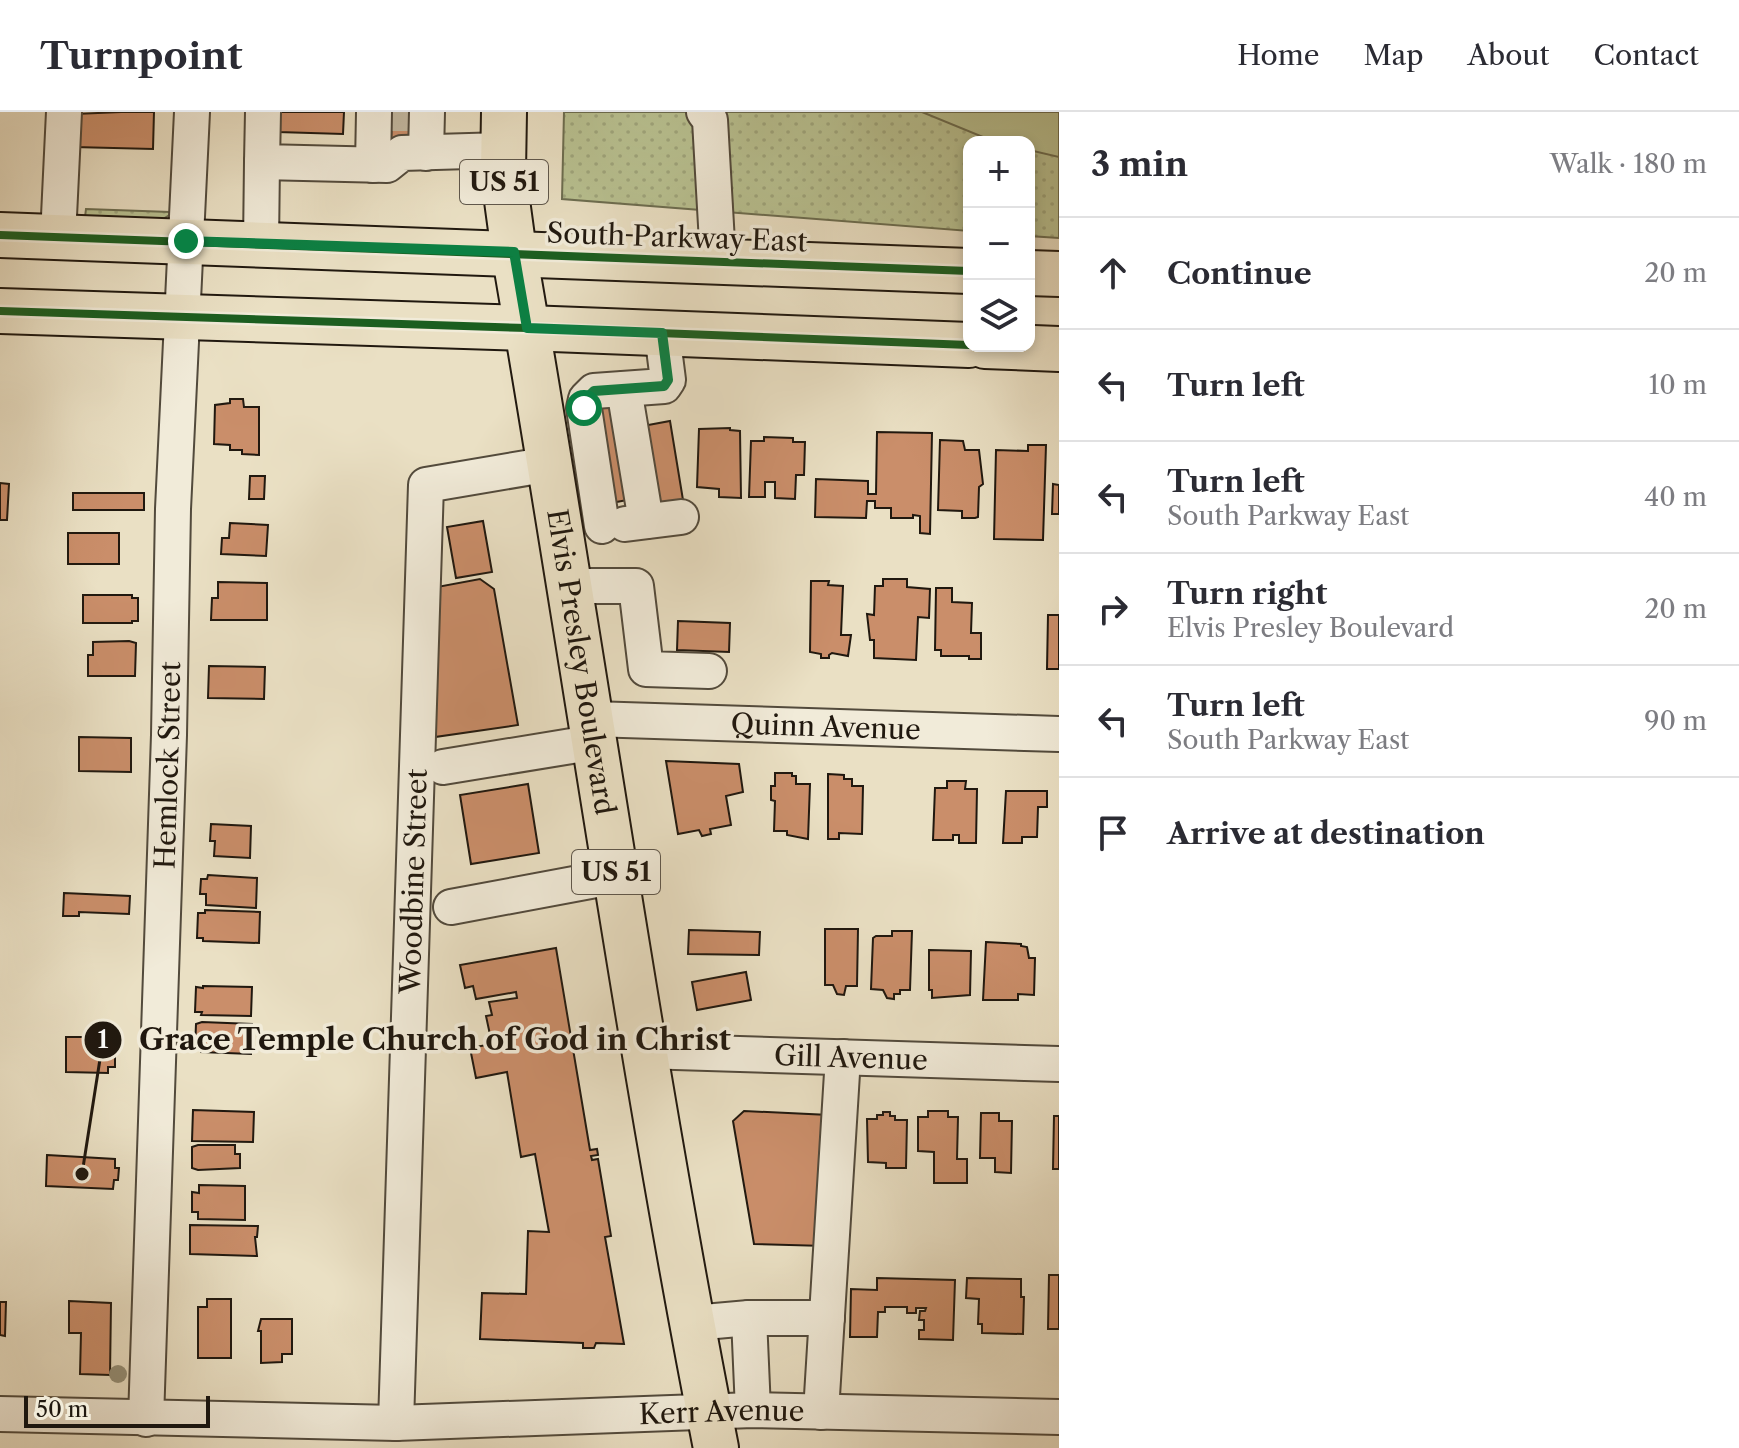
<!DOCTYPE html>
<meta charset="utf-8">
<style>
body{margin:0;font-family:"Libre Caslon Text",serif;background:#f7f7f7;color:#2b2b33}
.controls{position:absolute;right:24px;top:24px;display:grid;overflow:hidden;border-radius:16px;box-shadow:0 4px 12px #0003}
.controls button{width:72px;height:72px;display:grid;place-items:center;padding:0;border:0;border-bottom:2px solid #e1e1e2;background:#fff;color:#2b2b33;font:40px sans-serif}
.scale{position:absolute;left:24px;bottom:20px;width:186px;box-sizing:border-box;padding-left:8px;border:4px solid #20180f;border-top:0;font-size:22px;line-height:28px;white-space:nowrap;color:#20180f;-webkit-text-stroke:6px #f1ebd9;paint-order:stroke}
.stop{position:absolute;width:24px;height:24px;margin:-18px;border:6px solid #0b8043;border-radius:50%;background:#fff}
.stop.end{background:#0b8043;border-color:#fff;box-shadow:0 2px 8px #0008}
.list{margin:0;padding:0;list-style:none}
h2{display:flex;justify-content:space-between;align-items:center;height:104px;margin:0;padding:0 32px;font-size:34px}
h2 small{font-size:26px;font-weight:400;color:#7c7c81}
.list li{display:grid;grid-template-columns:52px 1fr auto;gap:24px;align-items:center;box-sizing:border-box;height:112px;padding:0 32px;border-top:2px solid #e1e1e2}
.list b{display:block;font-size:30px;white-space:nowrap}
.list p{margin:0;font-size:26px;white-space:nowrap;color:#7c7c81}
.list em{font-size:26px;font-style:normal;color:#7c7c81}
.icon{flex:none;width:44px;height:44px;fill:none;stroke:currentColor;stroke-width:2;stroke-linecap:round;stroke-linejoin:round}
.map{position:relative;flex:none;width:1059px;height:1336px;overflow:hidden}
header{display:flex;align-items:center;gap:48px;box-sizing:border-box;height:112px;padding:0 40px;background:#fff;border-bottom:2px solid #e1e1e2}
header strong{font-size:38px}
nav{display:flex;gap:44px;margin-inline-start:auto;font-size:28px}
main{display:flex}
aside{flex:1;background:#fff}
.map>svg:first-child{display:block}
.green{fill:url(#green-dots);stroke:#6c6d50;stroke-width:2}
.pitch{fill:#b9c292;stroke:#6c6d50;stroke-width:2}
.building{fill:#ca8e6a;stroke:#20180f;stroke-width:2}
.lines{fill:none;stroke-linecap:round;stroke-linejoin:round}
.minor-tunnel{stroke:#c2b8a0;stroke-width:34;stroke-dasharray:34 17;stroke-linecap:butt}
.minor-casing{stroke:#524a3c;stroke-width:38}
.major-casing{stroke:#20180f;stroke-width:48}
.minor{stroke:#f1ebd9;stroke-width:34}
.major{stroke:#eae0c4;stroke-width:44}
.cycleway-casing{stroke:#f1ebd9;stroke-width:13}
.cycleway{stroke:#1b5e20;stroke-width:8}
.tree{fill:#948e76}
.route{stroke:#0b8043;stroke-width:10}
.labels{text-anchor:middle;dominant-baseline:central;stroke-width:7;stroke-linejoin:round;paint-order:stroke}
.shield{fill:#f1ebd9;stroke:#5f574c;stroke-width:2}
.shield-label{font-size:26px;font-weight:bold;fill:#20180f}
.street-label{font-size:28px;fill:#20180f;stroke:#f1ebd9}
.leader{fill:none;stroke:#20180f;stroke-width:3}
.callout-dot{fill:#20180f;stroke:#f1ebd9;stroke-width:3}
.mark-label{font-size:24px;text-anchor:middle;font-weight:bold;fill:#fff}
.callout-label{font-size:30px;text-anchor:middle;font-weight:bold;fill:#20180f;stroke:#f1ebd9;stroke-width:7;stroke-linejoin:round;paint-order:stroke}
</style>
<header>
<strong>Turnpoint</strong>
<nav><a>Home</a><a>Map</a><a>About</a><a>Contact</a></nav>
</header>
<main>
<div class="map">
<svg width="1059" height="1336" viewBox="0 0 1059 1336">
<defs>
<pattern id="green-dots" width="8" height="8" patternUnits="userSpaceOnUse" patternTransform="scale(2)"><rect width="8" height="8" fill="#b9c292"/><path d="M2 2h.1M6 6h.1" fill="none" stroke="#9fa67d" stroke-width="1.8" stroke-linecap="round"/></pattern>
</defs>
<rect width="100%" height="100%" fill="#eae0c4"/>
<filter id="stains"><feTurbulence type="fractalNoise" baseFrequency=".0025" numOctaves="4"/><feColorMatrix values="0 0 0 0 .2 0 0 0 0 .09 0 0 0 0 .02 0 0 0 .5 -.17"/></filter>
<radialGradient id="worn" r=".72"><stop offset=".6" stop-color="#630" stop-opacity="0"/><stop offset="1" stop-color="#630" stop-opacity=".3"/></radialGradient>
<path class="green" d="M564,0h495v126l-30,-2v-94h-60v89l-407,-32z
M86,97l84,3 1,2 -8,5 -78,-2z"/>
<path class="pitch" d="M922,0h137v45l-30,-7v-8h-34z"/>
<path class="building" d="M121,0h33l-1,37 -79,-2 1,-33z
M279,0h65l-1,22 -65,-2z
M392,0h27l-1,28 -27,-1z
M621,282l17,104 -27,5 -18,-104z
M230,287h13l1,8h15v48l-17,-1v-4h-12v-5l-16,-1 1,-39 15,-2z
M670,309l13,79 -37,6 -14,-78z
M730,316v2l10,1 1,67 -22,-1v-8l-22,-2 2,-58z
M877,320l55,1 -2,101 -10,-1v-17l-7,-1v3h-22v-10h-16v-7h-8l-1,17 -51,-1 1,-38 52,2v13h8z
M764,325l29,1v4h12l-1,33h-8l-1,24 -20,-1v-16h-10v15h-16l2,-56h13z
M940,328l23,1 2,9h14l4,34 -4,3 -1,30 -3,1h-13v-7l-24,-1z
M1028,333h18l-3,95 -49,-1 2,-89 32,1z
M250,364h15l-1,23h-15z
M0,371l9,1 -2,36h-7z
M1053,372l6,1v29h-7z
M73,381h71v17h-71z
M483,409l9,51 -36,6 -9,-51z
M230,411l38,2 -2,31 -45,-2 1,-16h7z
M68,421h51v31h-51z
M480,467l14,10 24,136 -83,12 2,-150z
M883,467h24v8l23,2 -1,29 -11,-1 -2,43 -42,-2v-18h-4l-3,-26 7,1 1,-29h8z
M811,469h18l-1,4 15,1 -2,49h10l-3,21 -16,-3 -3,2v3h-8v-4l-11,-2z
M218,470l49,1v37h-56l1,-22h6z
M936,476h16v14l20,1 -1,30h10v26h-12v-3h-28v-6h-6z
M83,483h49v3h6v23h-6v2h-49z
M1048,503h11v54h-12z
M678,509l52,2 -1,29 -52,-2z
M129,529l7,2 -1,33h-47v-21h5v-13z
M209,554l56,1 -1,32 -56,-1z
M79,625l52,1v34l-52,-1z
M666,649l73,3 4,28 -17,4 5,29 -21,4 1,5 -9,2 -3,-6 -21,4z
M775,661h17v3h4v8h14l-2,55 -21,-4v-4h-13l1,-30 -4,-1v-14h4z
M828,662l16,1v4h8v7h11l-1,48 -23,-1v6h-11z
M947,669h19l-1,8h12l-1,54h-17v-8h-6v5h-20l2,-52h12z
M528,672l11,69 -68,11 -11,-69z
M1006,679h41v16h-9l-1,30h-15v6h-19z
M211,712l40,2 -1,32 -36,-2 1,-15h-5z
M208,763l49,3 -1,30 -50,-3v-11h-6l1,-15h6z
M64,781l66,3 -1,18 -50,-2v4h-16z
M205,798l55,2 -1,31 -56,-2v-3h-6l1,-25h7z
M825,817h33l-1,57h-11l-2,9 -7,-1 -4,-9h-8z
M689,818l71,2 -1,23 -71,-1z
M892,819h20l-2,59h-10v4h-6v5l-7,-1 -4,-8 -12,-1 2,-51 3,-2h16z
M986,830l35,2v2l6,1 2,11h6l-1,37 -16,-1v6h-35z
M556,836l34,202 7,-1 1,6 -7,1 1,4 6,-1 13,77 -6,1 19,107 -28,-1 -2,5h-11v-5l-103,-4 2,-46 44,1 2,-63 21,1 -14,-78 -14,3 -14,-85 -31,6 -6,-30 22,-4 -6,-28 6,-1 -3,-13 28,-4 -1,-6 -40,7 -3,-13 -8,2 -5,-23z
M929,838l42,1 -1,44 -38,3v-8h-3z
M746,860l5,28 -54,10 -5,-28z
M203,874l49,1 -1,29 -50,-1 1,-3h-7l1,-25 7,1z
M202,910l50,2 -1,30 -50,-2v-3h-6l1,-25z
M66,925h44l-1,14h6v16h-7v6l-42,-1z
M193,998l61,2 -1,30 -61,-1z
M744,999l85,4 -4,131 -71,-2 -21,-123z
M928,999h20v6h10l-1,42h10v24h-33v-31l-16,-1v-34h10z
M883,1000h7v4h5v4h12l-1,48h-20v-5l-18,-1 -1,-43h10v-4h6z
M981,1001h18v8h13l-1,52 -16,-1v-14h-15z
M1054,1004h5v53h-6z
M198,1033h37v9h5v14l-42,2 -6,-2v-21z
M47,1043l68,4v9h4l-1,12h-4l-1,9 -67,-3z
M199,1073l46,1v34l-47,-1v-7h-6v-20l7,1z
M190,1113l68,1 -1,11h-2l2,19 -67,-2z
M1049,1163h10v54h-11z
M877,1166l78,2 -2,60 -34,-1v-9h5v-10h-5l1,-9h5l1,-3h-10v5h-9v-6h-22v5h-7l-1,25h-27l1,-48 26,1z
M967,1166l54,1v18h3l-1,37 -41,-1v-9h-4l1,-25 -13,-1z
M207,1187h24v59h-33v-51h9z
M69,1189l42,2 -1,72 -30,-1 1,-41h-12z
M0,1190h6l-1,34 -5,-1z
M261,1207h31v35h-10v8l-21,1v-32h-3z"/>
<g class="lines">
<path class="minor-tunnel" d="M392,2h27"/>
<defs>
<g id="minor">
<path d="M263,0l-1,50 125,3 15,-12 101,-3"/>
<path d="M704,0l6,8 8,140"/>
<path d="M426,41l1,-41"/>
<path d="M373,53l1,-53"/>
<path d="M58,125l6,-125"/>
<path d="M261,132l1,-82"/>
<path d="M624,277l22,132"/>
<path d="M625,412l56,-7"/>
<path d="M602,414l-18,-118 2,-9 8,-8 70,-5 4,-6 -6,-47"/>
<path d="M570,474h66l10,83 63,2"/>
<path id="s1" d="M592,607l467,15"/>
<path d="M443,655l153,-25"/>
<path d="M451,795l166,-31"/>
<path id="s2" d="M643,939l416,13"/>
<path d="M749,1206l4,92"/>
<path d="M693,1211l56,-5h78"/>
<path d="M821,1300l22,-355"/>
<path id="s3" d="M0,1302l396,9 357,-13 306,7"/>
<path id="s4" d="M146,1307l23,-684 4,-226 19,-397"/>
<path id="s5" d="M396,1311l30,-938 124,-21"/>
</g>
<g id="major">
<path id="s6" d="M504,0l-1,59 11,81c69,399 124,799 202,1196"/>
<path d="M0,123l969,36"/>
<path d="M1029,161l30,1"/>
<path d="M0,199l527,17 442,17"/>
<path d="M985,234l74,3"/>
</g>
</defs>
<use href="#minor" class="minor-casing"/>
<use href="#major" class="major-casing"/>
<use href="#minor" class="minor"/>
<use href="#major" class="major"/>
<defs>
<path id="cycleway" d="M0,123l969,36
M0,199l527,17 442,17"/>
</defs>
<use href="#cycleway" class="cycleway-casing"/>
<use href="#cycleway" class="cycleway"/>
</g>
<circle class="tree" cx="118" cy="1262" r="9"/>
<g class="lines">
<path class="route" d="M186,129l328,11 13,76 135,5 6,47 -4,6 -70,5 -8,8 -2,9"/>
</g>
<g class="labels">
<g class="shield">
<rect x="460" y="48" width="88" height="44" rx="6"/>
<rect x="572" y="738" width="88" height="44" rx="6"/>
</g>
<g class="shield-label">
<text x="504" y="70">US 51</text>
<text x="616" y="760">US 51</text>
</g>
<g class="street-label">
<text transform="translate(677 125) rotate(2)">South Parkway East</text>
<text stroke="none"><textPath href="#s6" startOffset="556">Elvis Presley Boulevard</textPath></text>
<text stroke="none"><textPath href="#s1" startOffset="234">Quinn Avenue</textPath></text>
<text stroke="none"><textPath href="#s4" startOffset="654">Hemlock Street</textPath></text>
<text stroke="none"><textPath href="#s5" startOffset="542">Woodbine Street</textPath></text>
<text stroke="none"><textPath href="#s2" startOffset="208">Gill Avenue</textPath></text>
<text stroke="none"><textPath href="#s3" startOffset="722">Kerr Avenue</textPath></text>
</g>
</g>
<path class="leader" d="M82 1062L103 928"/>
<g class="callout-dot">
<circle cx="82" cy="1062" r="8"/>
<circle cx="103" cy="928" r="20"/>
</g>
<g class="mark-label">
<text x="103" y="936">1</text>
</g>
<g class="callout-label">
<text x="435" y="938">Grace Temple Church of God in Christ</text>
</g>
<rect width="100%" height="100%" filter="url(#stains)"/>
<rect width="100%" height="100%" fill="url(#worn)"/>
</svg>
<div class="controls">
<button>+</button>
<button>−</button>
<button><svg class="icon" aria-label="layers" viewBox="0 0 24 24"><path d="M12 4l9 5-9 5-9-5zM3 14l9 5 9-5"/></svg></button>
</div>
<div class="scale">50 m</div>
<div class="stop" style="left:584px;top:296px"></div>
<div class="stop end" style="left:186px;top:129px"></div>
</div>
<aside>
<h2>3 min<small>Walk · 180 m</small></h2>
<ul class="list">
<li><svg class="icon" aria-label="ahead" viewBox="0 0 24 24"><path d="M12 20V5M6 11l6-6 6 6"/></svg><div><b>Continue</b></div><em>20 m</em></li>
<li><svg class="icon" aria-label="left" viewBox="0 0 24 24"><path d="M17 20v-9H6M10 6l-5 5 5 5"/></svg><div><b>Turn left</b></div><em>10 m</em></li>
<li><svg class="icon" aria-label="left" viewBox="0 0 24 24"><path d="M17 20v-9H6M10 6l-5 5 5 5"/></svg><div><b>Turn left</b><p>South Parkway East</p></div><em>40 m</em></li>
<li><svg class="icon" aria-label="right" viewBox="0 0 24 24"><path d="M7 20v-9h11M14 6l5 5-5 5"/></svg><div><b>Turn right</b><p>Elvis Presley Boulevard</p></div><em>20 m</em></li>
<li><svg class="icon" aria-label="left" viewBox="0 0 24 24"><path d="M17 20v-9H6M10 6l-5 5 5 5"/></svg><div><b>Turn left</b><p>South Parkway East</p></div><em>90 m</em></li>
<li><svg class="icon" aria-label="arrive" viewBox="0 0 24 24"><path d="M6 21V4h12l-3 4 3 4H6"/></svg><div><b>Arrive at destination</b></div></li>
</ul>
</aside>
</main>
